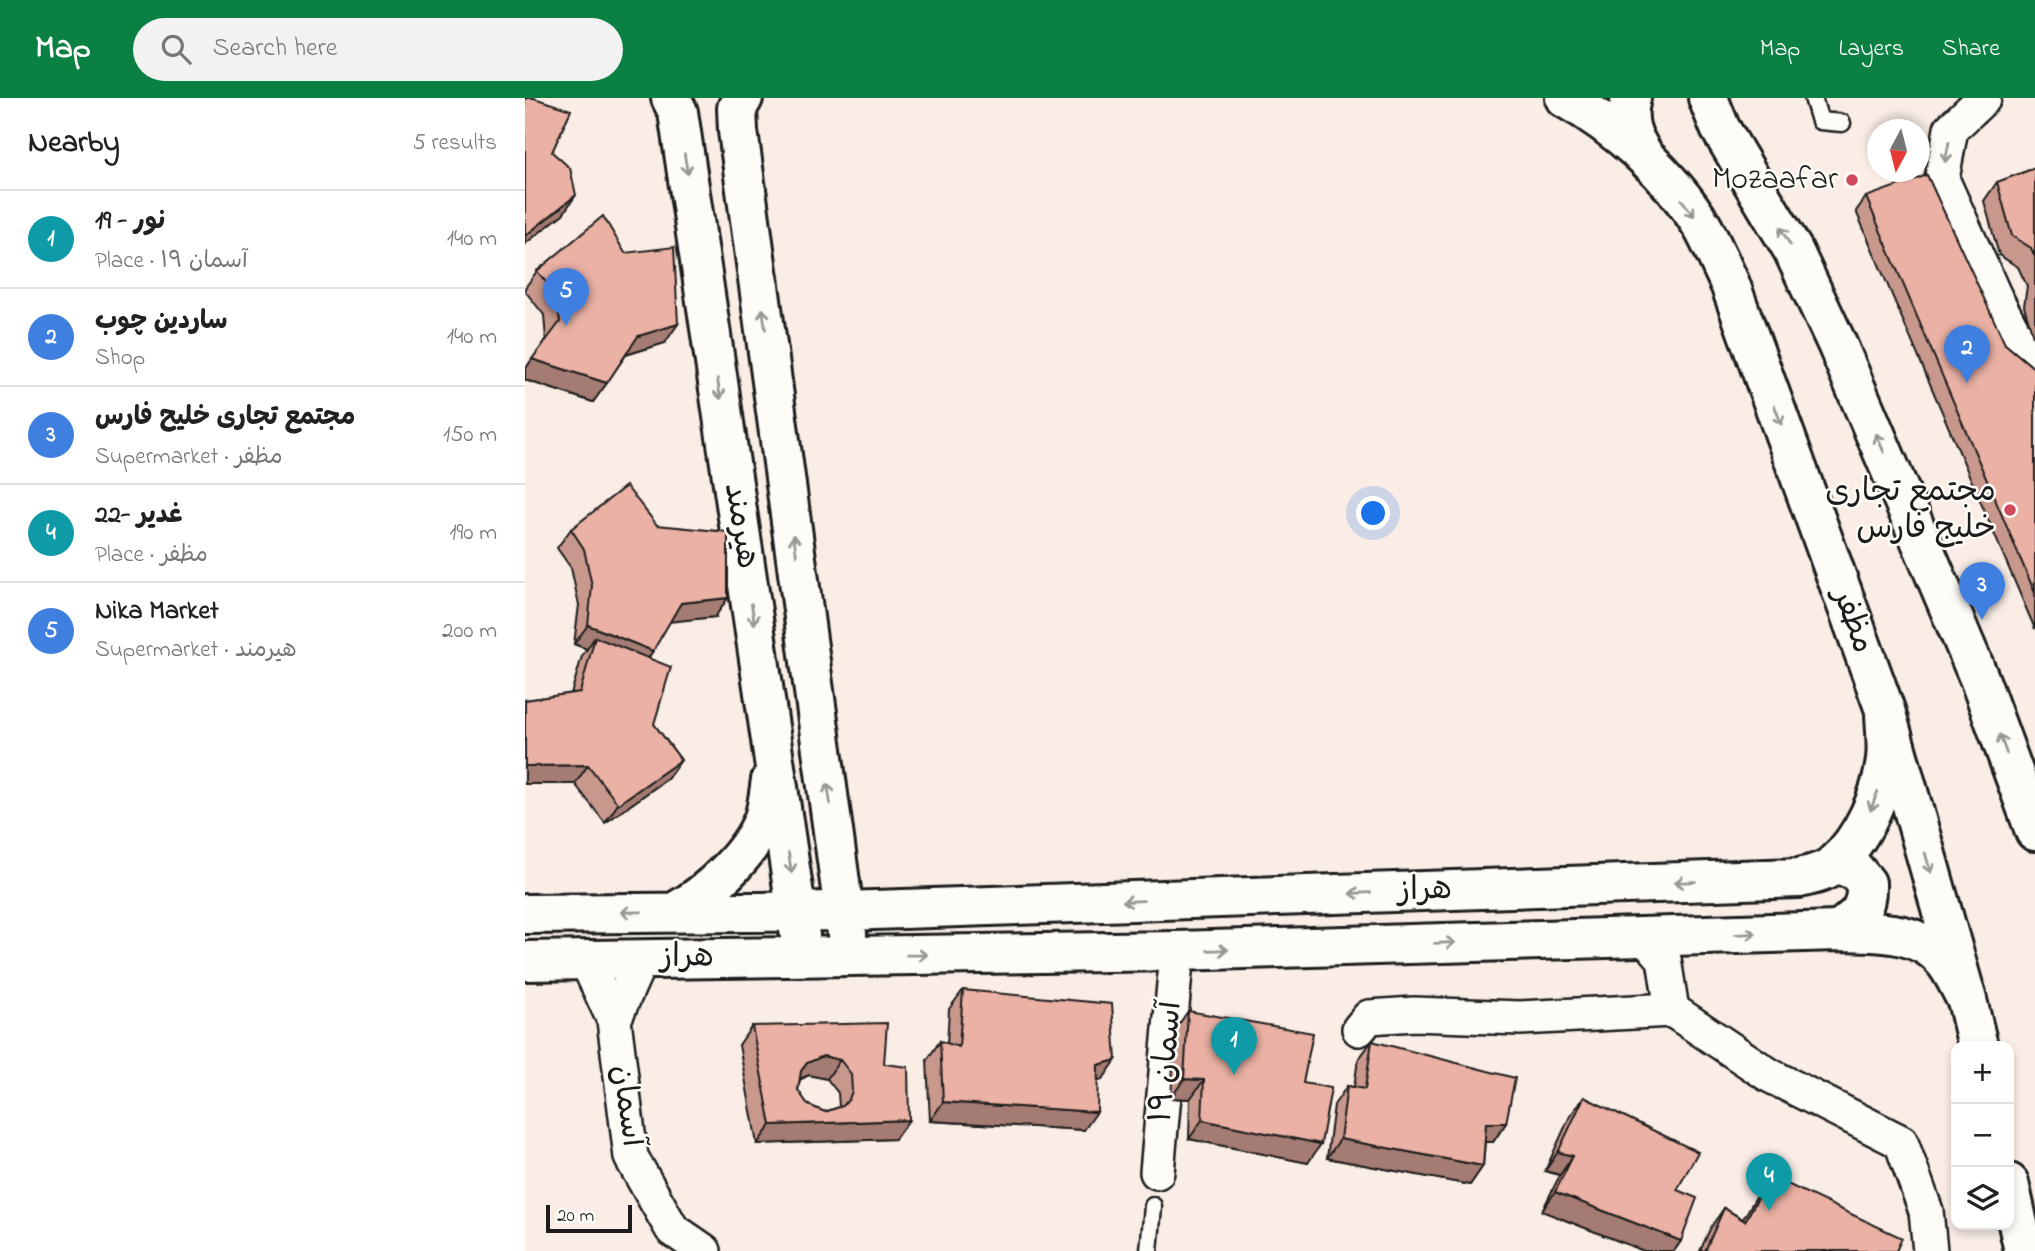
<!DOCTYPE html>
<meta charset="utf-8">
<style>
body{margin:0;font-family:"Indie Flower","Playpen Sans Arabic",sans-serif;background:#f2f2f2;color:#222}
.controls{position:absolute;right:21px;bottom:21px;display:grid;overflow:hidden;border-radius:14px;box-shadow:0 4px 10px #0003}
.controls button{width:63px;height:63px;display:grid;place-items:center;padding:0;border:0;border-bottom:2px solid #e0e0e0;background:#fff;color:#222;font:35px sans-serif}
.compass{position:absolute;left:1342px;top:21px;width:63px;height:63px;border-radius:50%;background:#fff;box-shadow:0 4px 10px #0003;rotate:187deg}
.scale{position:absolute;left:21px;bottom:18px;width:86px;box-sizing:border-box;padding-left:7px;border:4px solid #1c1c1c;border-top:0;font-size:19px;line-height:24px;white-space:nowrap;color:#1c1c1c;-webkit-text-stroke:5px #fdfcf7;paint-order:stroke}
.you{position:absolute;left:849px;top:416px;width:24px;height:24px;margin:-18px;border:5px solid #fff;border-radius:50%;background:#1a73e8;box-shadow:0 0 0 10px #1a73e833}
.badge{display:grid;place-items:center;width:46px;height:46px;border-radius:50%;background:#0b8043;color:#fff;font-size:23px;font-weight:700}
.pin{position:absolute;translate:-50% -58px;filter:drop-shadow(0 2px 4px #0008)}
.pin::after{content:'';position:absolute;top:37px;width:24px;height:21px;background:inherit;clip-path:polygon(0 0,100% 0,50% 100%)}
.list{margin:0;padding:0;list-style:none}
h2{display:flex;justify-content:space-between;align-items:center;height:91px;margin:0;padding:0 28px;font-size:30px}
h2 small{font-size:23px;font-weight:400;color:#767676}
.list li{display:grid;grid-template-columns:46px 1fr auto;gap:21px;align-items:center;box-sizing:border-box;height:98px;padding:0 28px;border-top:2px solid #e0e0e0}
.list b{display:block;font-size:26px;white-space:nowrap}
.list p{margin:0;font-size:23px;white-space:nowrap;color:#767676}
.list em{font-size:23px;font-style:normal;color:#767676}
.icon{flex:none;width:38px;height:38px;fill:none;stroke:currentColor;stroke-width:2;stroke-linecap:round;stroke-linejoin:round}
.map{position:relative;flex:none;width:1510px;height:1153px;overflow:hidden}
header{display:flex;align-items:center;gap:42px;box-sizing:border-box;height:98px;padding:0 35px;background:#0b8043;color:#fff}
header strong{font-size:33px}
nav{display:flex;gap:38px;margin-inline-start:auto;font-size:24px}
.search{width:490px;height:63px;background:#f2f2f2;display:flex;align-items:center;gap:18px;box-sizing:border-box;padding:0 24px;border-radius:38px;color:#767676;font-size:26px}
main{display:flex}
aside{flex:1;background:#fff}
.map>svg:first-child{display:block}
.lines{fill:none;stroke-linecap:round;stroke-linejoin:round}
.lane-casing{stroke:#1c1c1c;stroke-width:21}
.street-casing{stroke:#1c1c1c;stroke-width:38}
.secondary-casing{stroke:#1c1c1c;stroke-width:44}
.lane{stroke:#fdfcf7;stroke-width:16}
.street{stroke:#fdfcf7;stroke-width:33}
.secondary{stroke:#fdfcf7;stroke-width:38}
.wall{fill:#c9988d;stroke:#1c1c1c;stroke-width:2;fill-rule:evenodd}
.shaded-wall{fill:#a47c73;stroke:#1c1c1c;stroke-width:2}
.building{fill:#eab1a4;stroke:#1c1c1c;stroke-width:2;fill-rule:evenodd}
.oneway{stroke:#989794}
.poi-dot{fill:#d1495b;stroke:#fdfcf7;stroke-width:2.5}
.labels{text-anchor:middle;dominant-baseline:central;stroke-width:5;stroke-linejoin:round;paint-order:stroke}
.poi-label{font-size:32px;fill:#1c1c1c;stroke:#fdfcf7;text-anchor:end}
.street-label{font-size:32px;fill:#1c1c1c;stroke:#fdfcf7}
</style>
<header>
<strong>Map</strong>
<div class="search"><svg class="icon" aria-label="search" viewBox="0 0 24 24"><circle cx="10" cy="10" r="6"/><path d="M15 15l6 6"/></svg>Search here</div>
<nav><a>Map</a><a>Layers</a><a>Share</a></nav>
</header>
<main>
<aside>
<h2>Nearby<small>5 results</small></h2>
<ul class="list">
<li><span class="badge" style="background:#0f9aa8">1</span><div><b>19 - نور</b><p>Place · آسمان ۱۹</p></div><em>140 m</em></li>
<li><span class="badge" style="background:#3f7fe0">2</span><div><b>ساردین چوب</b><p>Shop</p></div><em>140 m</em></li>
<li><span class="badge" style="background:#3f7fe0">3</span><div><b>مجتمع تجاری خلیح فارس</b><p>Supermarket · مظفر</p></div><em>150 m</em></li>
<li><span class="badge" style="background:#0f9aa8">4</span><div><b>22- غدیر</b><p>Place · مظفر</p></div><em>190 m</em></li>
<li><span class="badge" style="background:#3f7fe0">5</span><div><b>Nika Market</b><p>Supermarket · هیرمند</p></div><em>200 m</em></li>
</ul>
</aside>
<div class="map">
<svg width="1510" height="1153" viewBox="0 0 1510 1153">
<rect width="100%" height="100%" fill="#f9ede6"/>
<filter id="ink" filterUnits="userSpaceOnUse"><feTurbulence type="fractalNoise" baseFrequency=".0143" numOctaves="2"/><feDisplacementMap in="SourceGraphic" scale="14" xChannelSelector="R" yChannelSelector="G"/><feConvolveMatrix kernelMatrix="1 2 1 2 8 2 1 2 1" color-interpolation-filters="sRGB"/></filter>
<g filter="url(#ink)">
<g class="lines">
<defs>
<path id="lane" d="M1288,0l7,23 22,2
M624,1153l4,-45"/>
<path id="street" d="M1459,0l-33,31 -9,50 53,118 34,64 6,5
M1121,840l18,21 8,51
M61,862l28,60 17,137 41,72 32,22
M89,922l27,-61
M834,931l10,-12 45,-3 106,4 152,-8 97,65 132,67 25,69 4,40
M632,1074l20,-221"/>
<path id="secondary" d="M146,0l7,14 122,824
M218,0l-6,10 1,23 109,803
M1040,0c51,28 106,77 137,128 10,18 19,39 28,58l155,426 82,290 11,46
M1106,0c-6,22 0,38 12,56
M1183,0l12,30 73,122 44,94 142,334 56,153
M1308,767l21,4 12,14c1,28 -8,32 -28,48
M150,814c33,-18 76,-58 89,-94 4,-12 5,-26 7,-38
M0,816l320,-3 954,-33c12,-3 26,-5 35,-14 28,-24 48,-69 52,-105 2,-16 -1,-33 -1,-49
M0,863l652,-10 661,-20c37,1 82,-2 107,31 9,11 15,26 22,38
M1484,1085l15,68"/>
</defs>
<use href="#lane" class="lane-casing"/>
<use href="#street" class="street-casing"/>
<use href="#secondary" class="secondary-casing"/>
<use href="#lane" class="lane"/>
<use href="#street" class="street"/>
<use href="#secondary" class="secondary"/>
</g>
<path class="wall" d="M1510,70v175l-11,-37 3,-20 -9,-19 -19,-12 -15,-54 13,-19z
M1341,99l139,147 30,25v260l-179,-418z
M12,173l128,72 -39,12 -33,47 -68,-22v-10l21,-30 -2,-25 -19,-24v-3z
M46,431l144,88 -45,4 -22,37 6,66 27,36 -14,19 -62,44 -30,-39h-50v-84l46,-6 11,-38 5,-7 -13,-5 5,-39 -8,-37 -14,-20z
M438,892l140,89 -6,1 -13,50 -154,-9 -3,-61 13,-19 7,3 2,-35z
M663,913l115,72 5,80 -119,-24 1,-40 -19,-1 4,-68z
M227,928l132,38 11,75 -138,5 -18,-99zM284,977l18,4 11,14 1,14 -14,5 -17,-7 -10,-15 2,-10z
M847,943l134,82 -13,19h-8l-2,24 -13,19 -143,-27 7,-53 13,-19 7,1 4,-27z
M1059,999l93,93 4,51 -7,10h-30l-102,-40 18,-36 -15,-4 25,-55z
M1245,1078l126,75h-196l11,-24 13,-19 19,11 14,-24z"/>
<path class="shaded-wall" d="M51,97l-13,19 -38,30v-8z
M153,226l-13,19 -40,12 13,-19z
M7,261l75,24 -14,19 -68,-22v-10z
M203,500l-13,19 -47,5 13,-19z
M63,527l65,26 -13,19 -45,-33 -8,12 -13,-5z
M156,662l-14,19 -62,44 13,-19z
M63,667l-13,19h-50v-18z
M298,958l17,4 -13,19 -18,-4 -16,7 14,-19z
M591,962l-13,19 -19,5 14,-19z
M659,981l20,1 -14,19 -19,-1z
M418,1004l154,10 -13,18 -154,-9z
M384,1022l-14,19 -138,5 14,-19z
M677,1022l119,24 -13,19 -119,-24z
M961,1025h20l-13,19h-20z
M815,1041l143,27 -13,19 -143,-27z
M1033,1054l15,4 -13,19 -15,-4z
M1030,1094l126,49 -7,10h-30l-102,-40z"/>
<path class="building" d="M0,0h9l37,12 -19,42 18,16 6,27 -51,41z
M1510,70v89l-4,-9 -19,-12 -15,-54z
M1402,77l78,169 30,25v224l-169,-396z
M78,118l22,37 49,-6 4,77 -40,12 -31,47 -75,-24 28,-37 -3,-26 -20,-25z
M101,388l31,39 71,7v66l-47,5 -28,48 -65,-26 4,-39 -8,-37 -13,-20z
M70,539l76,30 -17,57 27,36 -63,44 -30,-39 -63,1v-66l55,-8z
M438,892l149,14 4,56 -18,5 -1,47 -154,-10 -3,-61 19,6z
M663,913l125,22 -10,50 28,5 -10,56 -119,-24 2,-40 -20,-1z
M362,925l-3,41 24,3 1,53 -138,5 -19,-99zM298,958l17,4 11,14 1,17 -3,8 -6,7 -18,6 -17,-7 -10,-15 3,-19 6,-8z
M847,943l143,37 -9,45h-20l-3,43 -143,-27 7,-53 18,3z
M1059,999l114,55 -21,38 20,8 -16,43 -126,-49 18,-36 -15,-4z
M1245,1078l132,62 -6,13h-191l19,-43 21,13z"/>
<defs><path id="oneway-shaft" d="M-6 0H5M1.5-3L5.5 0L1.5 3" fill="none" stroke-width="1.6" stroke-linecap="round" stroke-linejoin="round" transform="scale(1.75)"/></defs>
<g class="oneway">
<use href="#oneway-shaft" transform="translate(1422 54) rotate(101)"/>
<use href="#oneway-shaft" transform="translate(161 66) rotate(81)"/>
<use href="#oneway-shaft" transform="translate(1163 110) rotate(52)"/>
<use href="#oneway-shaft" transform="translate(1260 138) rotate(-120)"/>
<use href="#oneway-shaft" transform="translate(239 221) rotate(-98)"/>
<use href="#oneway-shaft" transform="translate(194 291) rotate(81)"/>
<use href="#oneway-shaft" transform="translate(1253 317) rotate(70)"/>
<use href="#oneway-shaft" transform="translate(1355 345) rotate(-113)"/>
<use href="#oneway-shaft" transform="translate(270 447) rotate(-98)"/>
<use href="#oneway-shaft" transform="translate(228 516) rotate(81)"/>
<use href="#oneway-shaft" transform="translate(1478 646) rotate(-110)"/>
<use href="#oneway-shaft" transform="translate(304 696) rotate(-98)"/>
<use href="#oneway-shaft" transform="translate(1349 703) rotate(111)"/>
<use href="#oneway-shaft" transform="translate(265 765) rotate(81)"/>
<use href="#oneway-shaft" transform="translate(1403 765) rotate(74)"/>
<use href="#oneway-shaft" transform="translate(1160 784) rotate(178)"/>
<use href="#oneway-shaft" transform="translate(835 795) rotate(178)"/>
<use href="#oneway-shaft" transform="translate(608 803) rotate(178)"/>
<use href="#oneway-shaft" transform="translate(106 814) rotate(179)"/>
<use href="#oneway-shaft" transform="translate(1221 836) rotate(-2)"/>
<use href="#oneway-shaft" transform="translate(920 845) rotate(-2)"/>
<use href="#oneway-shaft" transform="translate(693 852) rotate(-2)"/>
<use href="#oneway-shaft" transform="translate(392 857) rotate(-1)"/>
</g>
</g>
<g class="poi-dot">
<circle cx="1327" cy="82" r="7"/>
<circle cx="1485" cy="412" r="7"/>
</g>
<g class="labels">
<g class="poi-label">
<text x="1313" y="82">Mozaafar</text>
<text x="1471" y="394">مجتمع تجاری<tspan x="1471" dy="37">خلیج فارس</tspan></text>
</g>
<g class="street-label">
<text transform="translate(215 428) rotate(81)">هیرمند</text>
<text transform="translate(1327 523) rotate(70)">مظفر</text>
<text transform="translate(900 793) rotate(-2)">هراز</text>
<text transform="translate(162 860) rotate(-1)">هراز</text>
<text transform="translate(642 964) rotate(-85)">آسمان ۱۹</text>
<text transform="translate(101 1008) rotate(82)">آسمان</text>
</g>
</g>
</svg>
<div class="controls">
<button>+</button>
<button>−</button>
<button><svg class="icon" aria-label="layers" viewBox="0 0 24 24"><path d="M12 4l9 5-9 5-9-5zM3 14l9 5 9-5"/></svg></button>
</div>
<svg class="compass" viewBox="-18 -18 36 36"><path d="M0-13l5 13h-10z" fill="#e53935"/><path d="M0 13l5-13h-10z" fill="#767676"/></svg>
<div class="scale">20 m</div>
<div class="you"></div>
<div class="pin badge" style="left:709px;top:977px;background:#0f9aa8">1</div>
<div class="pin badge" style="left:1442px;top:285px;background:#3f7fe0">2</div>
<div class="pin badge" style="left:1457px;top:522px;background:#3f7fe0">3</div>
<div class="pin badge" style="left:1244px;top:1113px;background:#0f9aa8">4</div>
<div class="pin badge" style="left:41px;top:228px;background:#3f7fe0">5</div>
</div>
</main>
